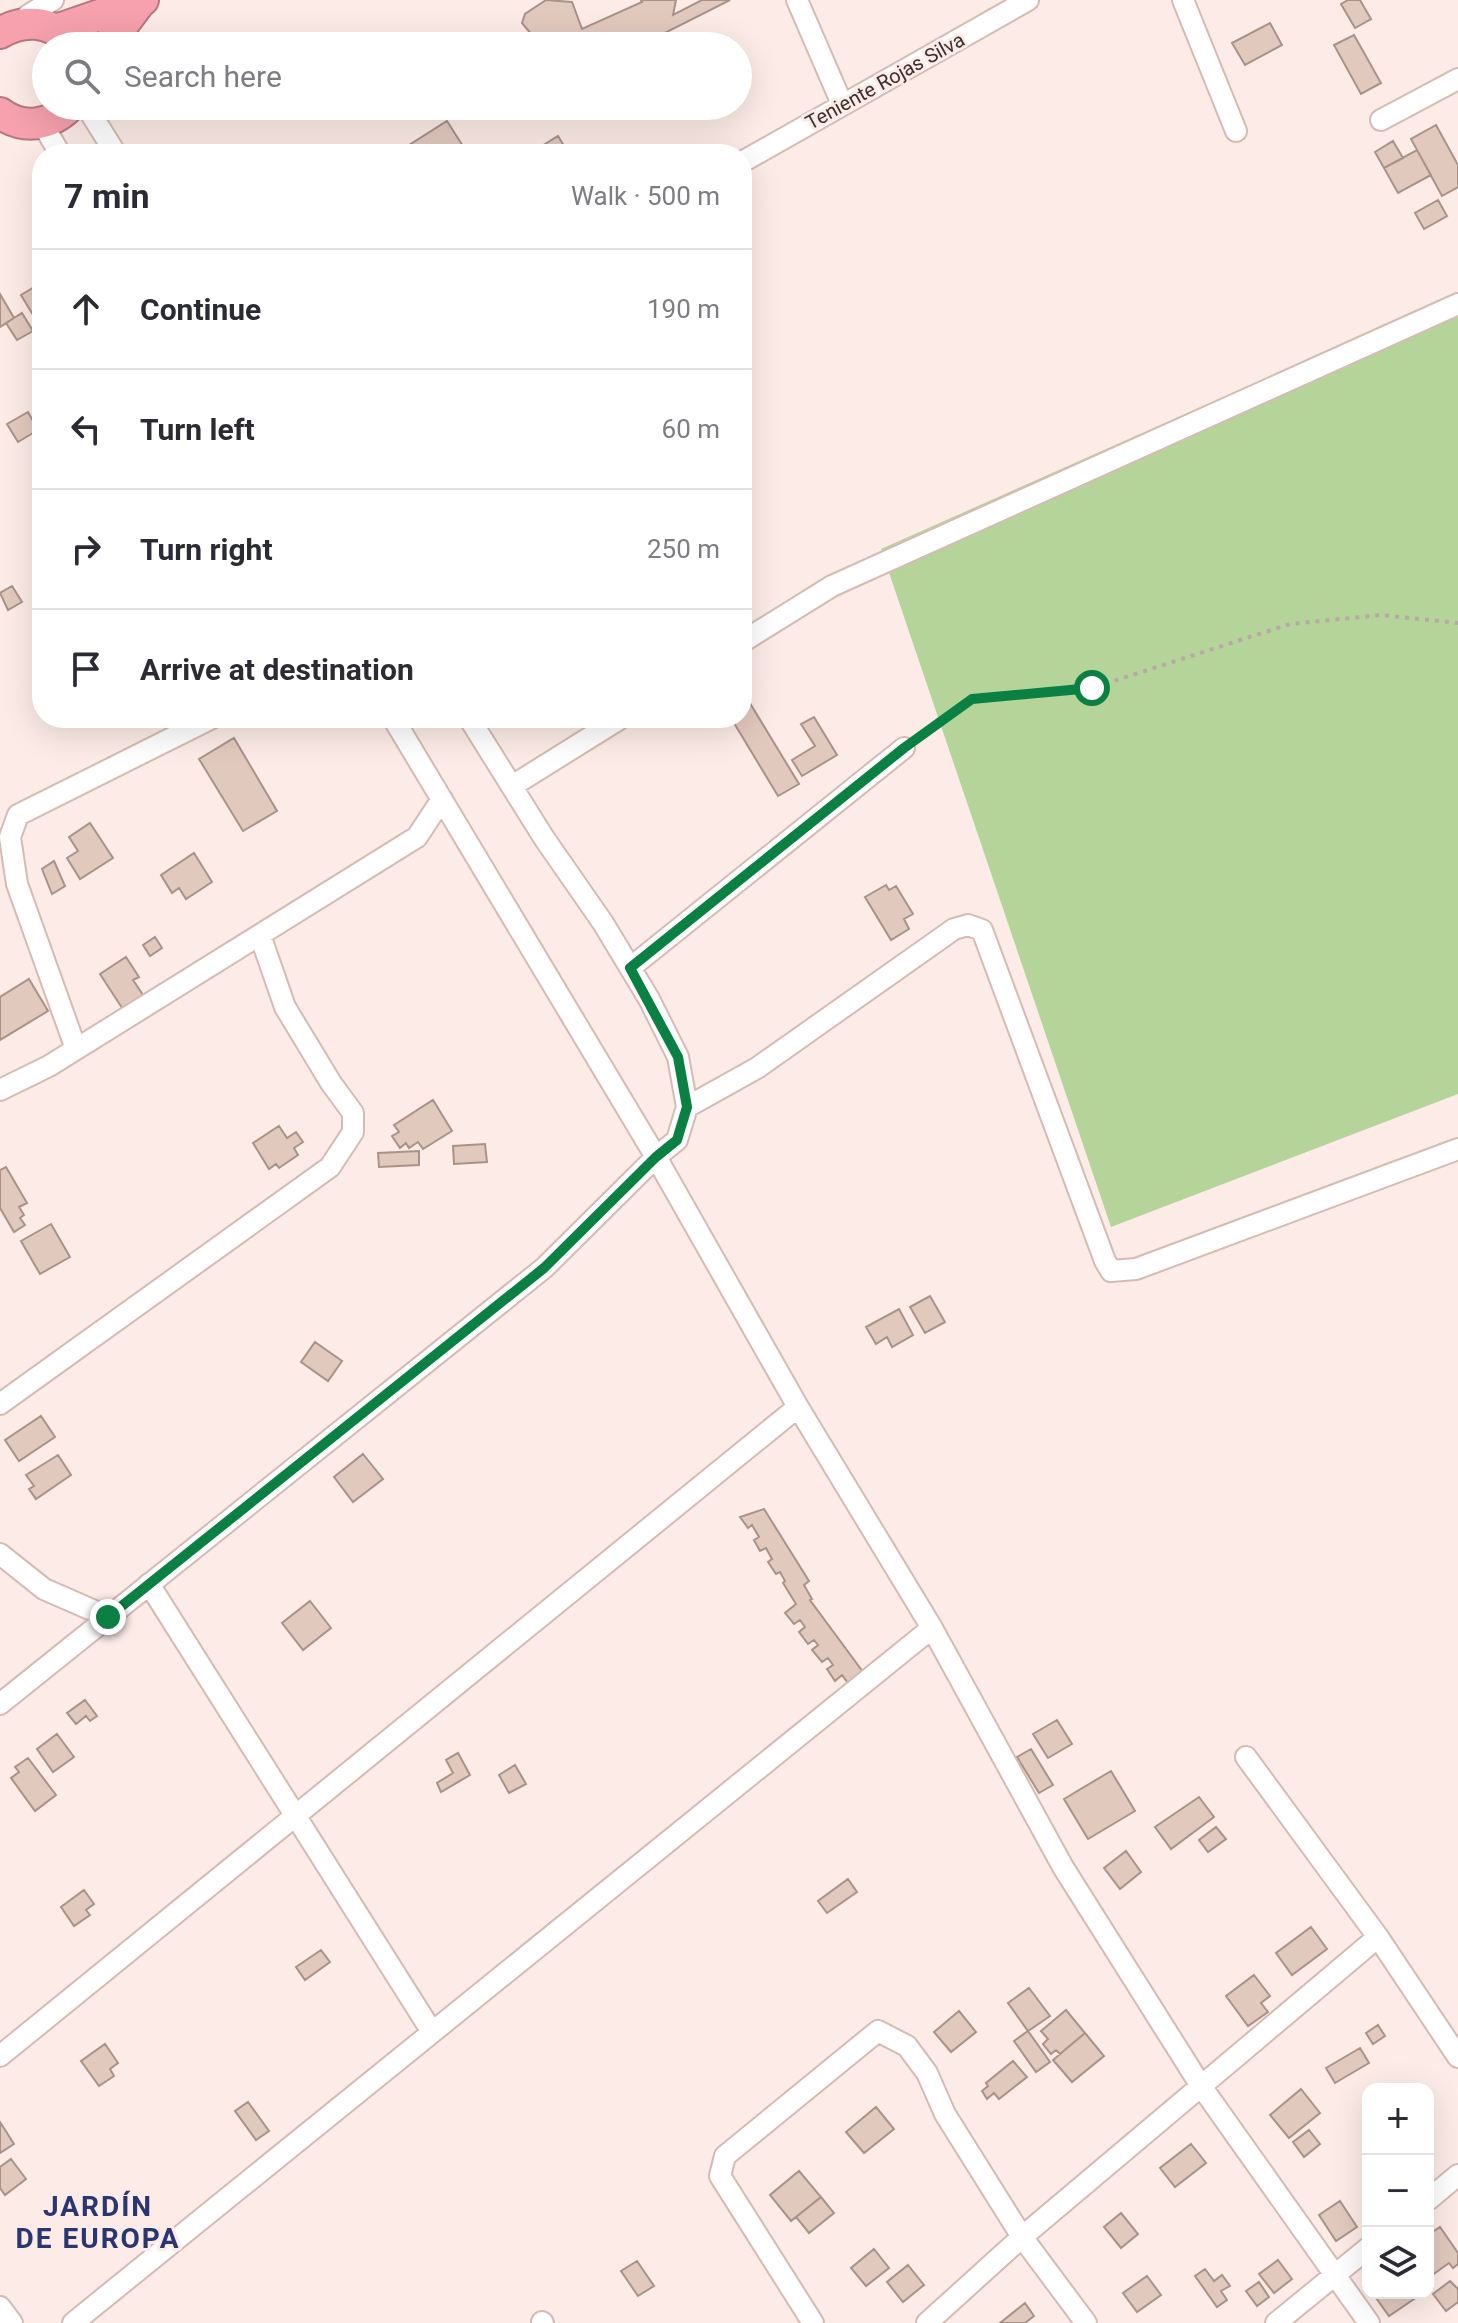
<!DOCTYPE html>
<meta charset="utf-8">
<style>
body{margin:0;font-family:Roboto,sans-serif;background:#f7f7f7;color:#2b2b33}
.controls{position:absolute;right:24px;bottom:24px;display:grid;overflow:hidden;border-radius:16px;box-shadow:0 8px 32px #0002}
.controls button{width:72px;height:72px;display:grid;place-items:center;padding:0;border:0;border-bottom:2px solid #e1e1e2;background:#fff;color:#2b2b33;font:40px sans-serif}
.stop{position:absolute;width:24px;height:24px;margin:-18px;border:6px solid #0b8043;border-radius:50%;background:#fff}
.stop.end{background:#0b8043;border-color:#fff;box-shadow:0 2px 8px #0008}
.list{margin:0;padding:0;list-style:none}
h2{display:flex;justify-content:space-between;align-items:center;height:104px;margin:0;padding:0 32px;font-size:34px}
h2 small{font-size:26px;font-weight:400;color:#7c7c81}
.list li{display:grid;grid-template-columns:52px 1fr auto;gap:24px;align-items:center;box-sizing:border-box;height:120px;padding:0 32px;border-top:2px solid #e1e1e2}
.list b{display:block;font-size:30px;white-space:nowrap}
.list em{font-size:26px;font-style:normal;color:#7c7c81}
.icon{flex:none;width:44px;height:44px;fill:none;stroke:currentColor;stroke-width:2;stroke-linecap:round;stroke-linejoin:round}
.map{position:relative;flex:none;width:1458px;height:2323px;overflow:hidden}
.search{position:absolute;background:#fff;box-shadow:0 8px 32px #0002;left:32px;top:32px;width:720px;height:88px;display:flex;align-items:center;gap:20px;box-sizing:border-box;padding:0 28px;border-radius:44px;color:#7c7c81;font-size:30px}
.panel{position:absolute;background:#fff;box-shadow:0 8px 32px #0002;left:32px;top:144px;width:720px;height:584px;border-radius:32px}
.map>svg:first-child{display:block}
.green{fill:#b5d49a}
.building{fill:#e2c9be;stroke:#aa9288;stroke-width:2}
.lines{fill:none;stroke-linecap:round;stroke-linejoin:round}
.minor-casing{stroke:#d5bbb2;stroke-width:24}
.highway-casing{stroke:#b47980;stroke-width:34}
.path{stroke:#b7a9a4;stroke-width:4;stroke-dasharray:4 6;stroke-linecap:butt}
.minor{stroke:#fff;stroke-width:20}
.highway{stroke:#f6a1ad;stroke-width:30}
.route{stroke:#0b8043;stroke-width:10}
.labels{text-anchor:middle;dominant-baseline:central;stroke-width:6;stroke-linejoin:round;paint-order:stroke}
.street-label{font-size:20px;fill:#3a302c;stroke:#fcebe6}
.district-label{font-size:28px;font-weight:bold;letter-spacing:2px;fill:#29366f;stroke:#fcebe6}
</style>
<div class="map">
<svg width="1458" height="2323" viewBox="0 0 1458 2323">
<rect width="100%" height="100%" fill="#fcebe6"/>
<path class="green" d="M1458,293v801l-347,133 -230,-678z"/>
<path class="building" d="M546,0l26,2 10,27 60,-27 -1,-2h35l-3,15 29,-15h28l-91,46h-98l-19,-23 3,-9z
M1348,0h12l11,19 -16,9 -14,-24z
M1270,23l12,22 -37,20 -13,-22z
M1354,35l27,48 -20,11 -27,-49z
M447,121l21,33h-73z
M1436,125l22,40v22l-16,9 -31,-57z
M558,136l11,18h-33l-2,-3z
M1393,141l10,17 -19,10 -9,-16z
M1417,150l14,25 -33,18 -14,-25z
M1438,200l9,16 -23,13 -9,-16z
M41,283l1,45h-1l-20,-33z
M0,294l14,24 -14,9z
M22,313l11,18 -16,9 -11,-17z
M28,412l10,18 -20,12 -11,-18z
M12,586l10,16 -14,8 -8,-17z
M742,690l57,94 -21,12 -47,-78h11z
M814,717l23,38 -35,21 -10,-16 23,-14 -14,-22z
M234,738l43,73 -34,20 -44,-72z
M90,823l23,35 -33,21 -13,-21 11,-7 -9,-14z
M194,853l18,29 -26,17 -7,-11 -7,5 -11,-18z
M54,861l11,25 -13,8 -10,-25z
M886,885l3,5 7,-4 17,28 -9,5 5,10 -18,11 -26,-43z
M155,937l7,11 -12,8 -7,-11z
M126,957l13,20 -6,3 12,18 -21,13 -24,-37z
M29,979l19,32 -48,29v-43z
M433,1100l19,31 -29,18 -5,-7 -9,6 -3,-5 -6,5 -8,-12 7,-4 -5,-7z
M279,1126l8,12 9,-6 7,10 -9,6 4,7 -19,13 -3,-4 -7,5 -16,-26z
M485,1144l2,18 -33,2 -1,-18z
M419,1151v14l-40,2 -1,-14z
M6,1167l21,36 -8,4 5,8 -4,3 5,7 -11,7 -14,-24v-38z
M51,1224l19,33 -30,17 -19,-33z
M930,1296l15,26 -20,11 -15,-26z
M899,1309l14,26 -21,12 -5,-10 -11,7 -10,-17z
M315,1342l27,19 -14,20 -27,-19z
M41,1416l14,21 -36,24 -14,-21z
M363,1454l20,25 -30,23 -19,-25z
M58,1455l13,20 -35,24 -7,-10 5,-3 -8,-11z
M764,1509l45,72 -5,4 8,14 -2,1 53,72 -15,11 -6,-8 -7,6 -8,-12 6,-4 -5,-7 -6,4 -10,-12 6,-5 -4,-5 -6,4 -9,-12 6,-5 -5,-7 -6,4 -9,-11 11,-9 -13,-21 2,-2 -5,-9 -4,2 -8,-12 4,-3 -6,-11 -6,3 -6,-11 5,-3 -7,-12 -4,3 -8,-11z
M310,1601l21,27 -28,22 -21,-27z
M85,1700l12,16 -7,5 -4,-5 -10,8 -9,-11z
M1057,1720l15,24 -24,14 -15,-24z
M57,1734l17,23 -21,15 -16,-23z
M1031,1749l22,36 -14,8 -22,-36z
M458,1753l12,22 -29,17 -4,-9 16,-10 -7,-13z
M28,1758l28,37 -21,16 -24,-33 8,-6 -4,-5z
M515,1765l11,19 -17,9 -10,-18z
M1111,1771l24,40 -47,28 -24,-40z
M1199,1797l15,20 -43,32 -16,-22z
M1216,1827l10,12 -18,13 -9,-12z
M1126,1851l15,21 -21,17 -16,-21z
M848,1879l9,13 -30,21 -9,-12z
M84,1890l10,14 -8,6 4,5 -16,11 -13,-19z
M1311,1927l16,22 -35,26 -16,-22z
M321,1950l9,12 -25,18 -9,-13z
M1254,1975l16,21 -9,7 7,9 -20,14 -22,-30z
M1029,1988l21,28 -22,15 -20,-28z
M1066,2010l19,23 -25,21 -4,-4 -5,4 -8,-10 5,-5 -7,-8z
M959,2011l17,21 -25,20 -17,-20z
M1378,2025l7,11 -12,8 -7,-11z
M1028,2031l22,31 -14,10 -22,-31z
M1085,2033l19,23 -32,26 -19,-22z
M105,2044l13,19 -8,6 4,7 -15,10 -18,-25z
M1360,2048l9,15 -34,20 -9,-15z
M1013,2061l14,16 -28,22 -5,-6 -7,6 -5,-8 6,-5 -2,-3z
M1301,2089l19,24 -31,25 -19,-23z
M248,2102l21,29 -13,9 -21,-29z
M876,2107l18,22 -30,24 -18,-21z
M0,2122l14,22 -14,9z
M1309,2130l11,14 -16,13 -11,-15z
M1191,2144l15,19 -31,24 -15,-19z
M11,2159l15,20 -21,16 -5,-7v-21z
M799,2171l22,26 -30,24 -21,-26z
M821,2197l13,16 -25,20 -13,-16z
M1340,2201l17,26 -21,14 -17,-26z
M1121,2213l17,21 -17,14 -17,-21z
M1440,2227l18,26v11l-5,4 -4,-5 -21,15v-43z
M874,2249l15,19 -23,18 -15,-18z
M1278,2260l14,19 -18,14 -15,-19z
M637,2261l17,25 -16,10 -17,-25z
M908,2265l16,20 -21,17 -16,-20z
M1205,2269l9,12 8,-6 8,11 -9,5 6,9 -10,7 -22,-31z
M1147,2276l14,19 -24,17 -14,-19z
M1450,2281l8,8v13l-12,9 -13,-17z
M1259,2282l10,15 -12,9 -11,-15z
M1376,2293h33l5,6 -25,17 -15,-21z
M1025,2303l9,13 -9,7h-25z"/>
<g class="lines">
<defs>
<path id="minor" d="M797,0l45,104
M1183,0l53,131
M27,16l26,-16
M86,106l30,48
M1381,120l77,-41
M42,123l18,31
M742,162l286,-162
M742,642l90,-56 626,-282
M393,718l263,439 142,250 134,221 131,239 138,219 168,237
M512,786l109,-68
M630,968l274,-220
M76,1049l-59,-165 -7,-47 8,-22 194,-97
M0,1090l49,-24 368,-229 25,-38
M687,1107l70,-39 197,-139 14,-4 14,5 123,331 6,10 25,-2 322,-120
M0,1404l330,-237 23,-35v-19l-22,-30 -46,-76 -25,-72
M0,1554l44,35 64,28
M149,1584l283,448
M0,1704l544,-436 112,-111 21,-17 10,-33 -9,-50 -29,-58 -46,-76 -59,-85 -75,-120
M1246,1757l132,180 80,120
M0,2056l798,-649
M1428,2200l30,-25
M0,2307l12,16
M542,2322l1,1
M73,2323l859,-695
M813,2323l-93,-147 5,-20 153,-125 29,15 20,27 18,41 77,123 64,86
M927,2323l95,-86 356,-300
M1276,2323l92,-75"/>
<path id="highway" d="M56,30l87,-30
M0,33c23,-14 50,-13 69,8
M107,46l33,-44
M0,113c23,17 50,13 70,-7"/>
</defs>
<use href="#minor" class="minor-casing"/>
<use href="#highway" class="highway-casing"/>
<path class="path" d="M919,738l53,-39 120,-11 198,-64 91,-9 77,8"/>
<use href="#minor" class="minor"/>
<use href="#highway" class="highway"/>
</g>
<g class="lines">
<path class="route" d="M108,1617l436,-349 112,-111 21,-17 10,-33 -9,-50 -48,-89 274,-220 68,-49 120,-11"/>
</g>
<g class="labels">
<g class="street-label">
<text transform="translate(885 81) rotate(-29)">Teniente Rojas Silva</text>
</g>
<g class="district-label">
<text x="98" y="2206">JARDÍN<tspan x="98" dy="32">DE EUROPA</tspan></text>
</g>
</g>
</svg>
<div class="controls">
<button>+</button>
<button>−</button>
<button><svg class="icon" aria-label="layers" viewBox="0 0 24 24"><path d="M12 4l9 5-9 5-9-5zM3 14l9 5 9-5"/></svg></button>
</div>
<div class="stop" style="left:1092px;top:688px"></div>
<div class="stop end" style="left:108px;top:1617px"></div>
<div class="search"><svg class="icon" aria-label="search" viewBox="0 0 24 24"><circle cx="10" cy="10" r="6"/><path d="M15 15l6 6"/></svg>Search here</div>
<section class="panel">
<h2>7 min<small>Walk · 500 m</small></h2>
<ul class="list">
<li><svg class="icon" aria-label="ahead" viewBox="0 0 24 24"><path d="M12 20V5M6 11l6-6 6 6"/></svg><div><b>Continue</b></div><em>190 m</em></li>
<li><svg class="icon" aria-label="left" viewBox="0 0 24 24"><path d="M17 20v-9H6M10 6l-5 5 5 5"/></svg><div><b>Turn left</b></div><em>60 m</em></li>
<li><svg class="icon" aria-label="right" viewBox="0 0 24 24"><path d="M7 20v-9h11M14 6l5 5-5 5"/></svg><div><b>Turn right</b></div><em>250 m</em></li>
<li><svg class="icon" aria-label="arrive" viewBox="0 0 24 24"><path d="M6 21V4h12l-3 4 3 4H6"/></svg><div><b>Arrive at destination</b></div></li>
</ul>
</section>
</div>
